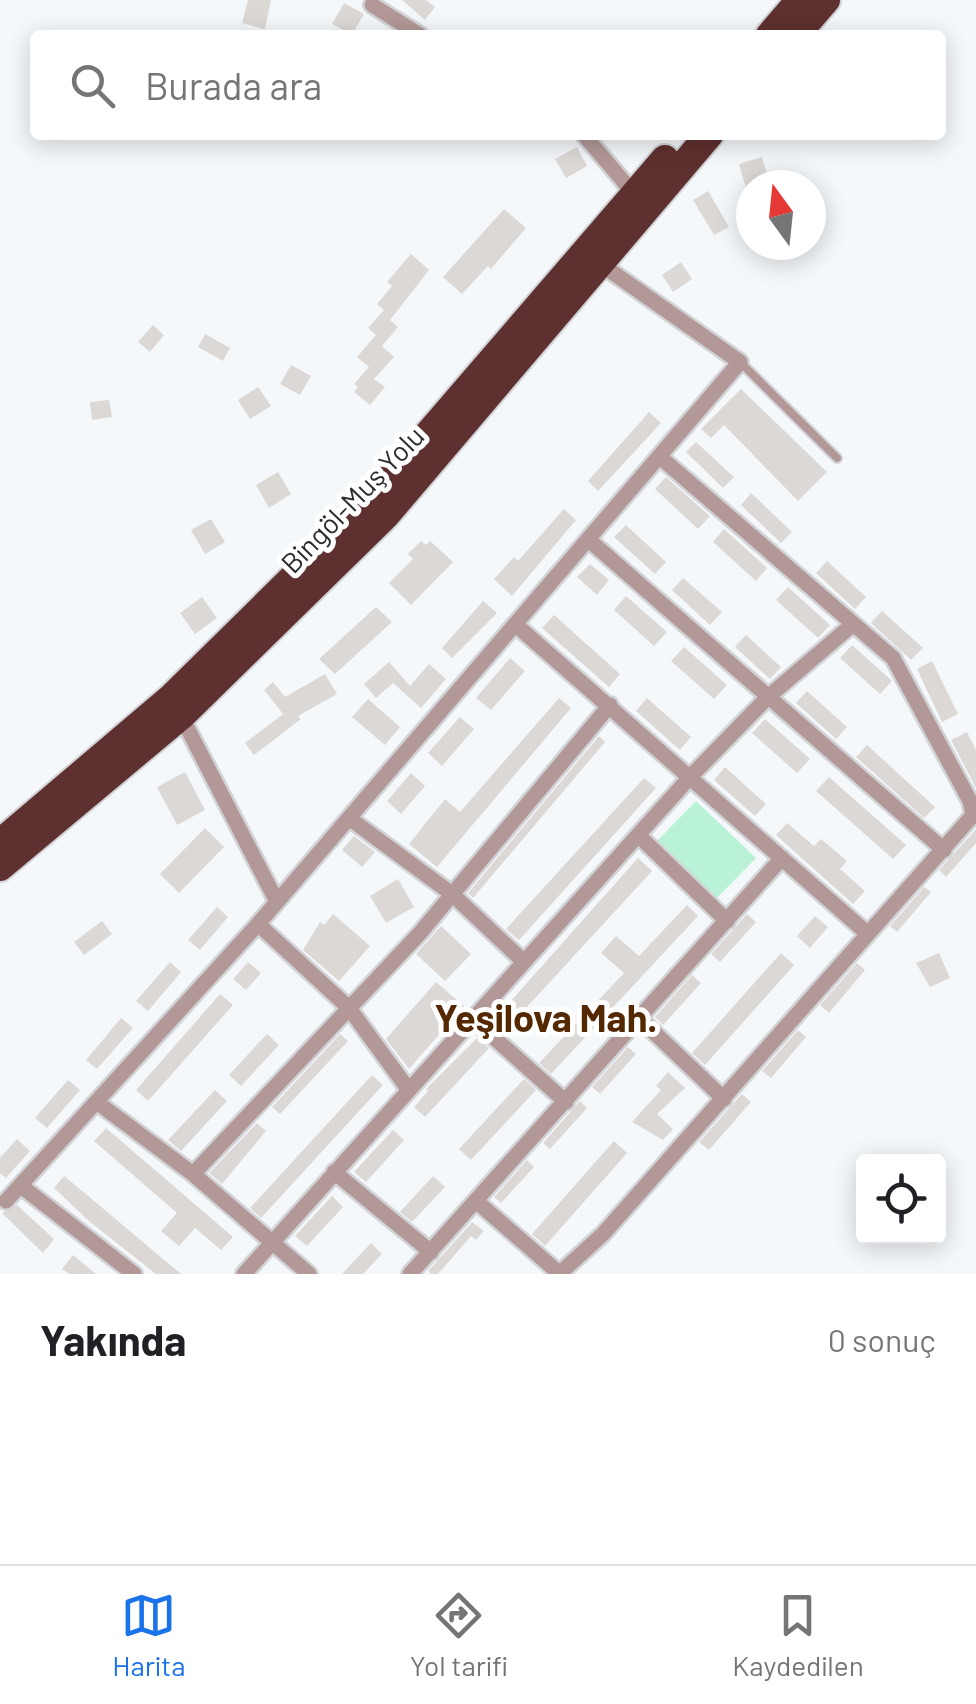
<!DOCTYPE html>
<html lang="tr">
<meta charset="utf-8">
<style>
body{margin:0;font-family:Barlow,sans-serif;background:#f2f2f2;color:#202124}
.controls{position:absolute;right:30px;bottom:30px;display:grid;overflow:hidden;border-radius:10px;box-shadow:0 5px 25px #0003}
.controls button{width:90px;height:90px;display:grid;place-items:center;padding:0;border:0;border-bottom:2px solid #e0e0e0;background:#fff;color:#202124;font:50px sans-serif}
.compass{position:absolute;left:736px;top:170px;width:90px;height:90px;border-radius:50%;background:#fff;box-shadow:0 5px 25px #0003;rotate:345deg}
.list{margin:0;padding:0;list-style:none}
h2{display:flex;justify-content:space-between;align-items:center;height:130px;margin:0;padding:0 40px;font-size:42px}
h2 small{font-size:32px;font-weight:400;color:#757577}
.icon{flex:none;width:55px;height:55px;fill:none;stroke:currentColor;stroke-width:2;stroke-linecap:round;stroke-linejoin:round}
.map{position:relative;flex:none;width:976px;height:1274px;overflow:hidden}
.search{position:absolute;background:#fff;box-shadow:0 5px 25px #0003;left:30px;right:30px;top:30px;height:110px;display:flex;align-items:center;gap:25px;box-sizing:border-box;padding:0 35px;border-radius:10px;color:#757577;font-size:38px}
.sheet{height:290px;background:#fff}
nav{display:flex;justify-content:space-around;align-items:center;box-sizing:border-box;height:140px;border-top:2px solid #e0e0e0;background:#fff;font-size:28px;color:#757577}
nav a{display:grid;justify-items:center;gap:5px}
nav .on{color:#1a73e8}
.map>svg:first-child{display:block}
.green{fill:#baf2d8}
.building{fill:#dbd8d5}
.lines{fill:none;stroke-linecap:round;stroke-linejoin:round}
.lane-casing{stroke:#d1d3d6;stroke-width:12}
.street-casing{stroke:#d1d3d6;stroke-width:20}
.highway-casing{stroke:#d1d3d6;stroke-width:32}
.lane{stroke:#b29897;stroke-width:8}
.street{stroke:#b29897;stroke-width:15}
.highway{stroke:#5e302f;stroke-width:28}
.labels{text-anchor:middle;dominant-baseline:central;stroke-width:10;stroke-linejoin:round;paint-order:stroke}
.street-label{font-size:28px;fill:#2b2c2d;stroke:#fff}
.district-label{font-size:38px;font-weight:bold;fill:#542901;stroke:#fff}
</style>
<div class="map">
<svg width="976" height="1274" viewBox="0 0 976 1274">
<rect width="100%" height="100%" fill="#f5f8fb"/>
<path class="green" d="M696,801l60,57 -41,42 -60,-57z"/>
<path class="building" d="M248,0h23l-6,29 -23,-6z
M402,0h24l9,7 -10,13z
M344,3l20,11 -12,21 -20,-11z
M577,147l10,19 -21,12 -11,-19z
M762,157l7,24 -23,7 -7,-24z
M708,191l21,36 -15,8 -21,-35z
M504,209l22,19 -35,41 -3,-3 -26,28 -19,-17z
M411,254l18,16 -39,50 8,7 -16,19 12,11 -20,22 11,8 -15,18 -16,-13 4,-5 -4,-3 15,-17 -12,-10 19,-22 -8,-7 16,-18 -7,-6 15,-18 -5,-4z
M681,262l11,17 -19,13 -11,-17z
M153,325l11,10 -14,17 -12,-10z
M205,334l25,14 -7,13 -25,-14z
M291,365l20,11 -11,19 -20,-11z
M258,387l13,19 -21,13 -12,-19z
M741,389l86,83 -29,29 -74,-76 -13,13 -10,-9z
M109,400l3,17 -20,3 -2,-18z
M649,412l12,11 -63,68 -10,-10z
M696,442l38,35 -11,11 -37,-36z
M278,472l13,22 -22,14 -13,-23z
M666,477l44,39 -12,13 -43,-40z
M751,493l41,39 -11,11 -40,-38z
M564,509l12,11 -64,76 -18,-17 20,-22 4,4z
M211,519l14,23 -20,12 -14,-24z
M626,525l40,37 -11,12 -41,-37z
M724,529l43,39 -11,13 -43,-39z
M421,541l5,4 4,-4 23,21 -42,43 -22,-22 24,-24 -5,-5z
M827,561l39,36 -11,12 -39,-36z
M590,564l19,16 -12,15 -20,-18z
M683,578l39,34 -12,13 -38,-35z
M788,587l42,38 -12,13 -42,-38z
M626,596l41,36 -13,14 -40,-36z
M202,597l15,21 -22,16 -15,-21z
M483,601l14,12 -45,45 -10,-10z
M376,607l16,15 -57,52 -16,-15z
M882,611l41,37 -12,12 -40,-37z
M554,615l66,59 -11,13 -67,-59z
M746,635l35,32 -11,12 -35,-32z
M852,645l40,36 -12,13 -40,-36z
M684,647l43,38 -13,14 -43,-38z
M510,658l15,13 -34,39 -15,-12z
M932,661l26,53 -16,8 -25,-53z
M389,662l21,24 19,-22 17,15 -25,29 -28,-25 -17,15 -12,-14z
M325,674l12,20 -39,22 3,3 -47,36 -9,-12 38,-29 -19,-24 9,-8 12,15z
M807,691l40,36 -11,12 -40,-36z
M559,698l12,10 -134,159 -28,-23 36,-45 15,13z
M647,698l44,39 -11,13 -44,-39z
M368,699l32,28 -15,18 -33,-28z
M460,717l14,12 -32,37 -14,-13z
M765,719l45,40 -13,14 -45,-40z
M967,732l9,18v38l-25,-48z
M599,736l6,6 -132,156 -5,-5z
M867,745l68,62 -11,11 -68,-61z
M725,767l41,37 -11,12 -41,-36z
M185,772l20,38 -28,15 -20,-38z
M411,773l14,13 -24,28 -14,-13z
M829,777l77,68 -13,14 -77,-68z
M644,778l12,10 -137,152 -13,-11z
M787,823l27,23 7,-7 26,22 -7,8 25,22 -12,13 -77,-69z
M205,828l19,19 -45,46 -19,-19z
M976,829v14l-30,34 -7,-7z
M354,836l21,16 -13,15 -20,-17z
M638,858l14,13 -148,161 -15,-14 9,-10 4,3z
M398,879l16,28 -28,16 -16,-27z
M924,887l7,5 -34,40 -7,-6z
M687,905l11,11 -147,158 -12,-11 85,-90 -23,-20 15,-17 23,20z
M217,907l11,10 -28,33 -12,-10z
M333,914l37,32 -31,35 -36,-31 17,-28 4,3z
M747,914l9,8 -36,40 -9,-8z
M815,916l13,11 -18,21 -13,-12z
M102,921l10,13 -28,21 -10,-13z
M441,926l30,28 -26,27 -29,-27z
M781,953l13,12 -89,100 -13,-12z
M939,953l11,25 -20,9 -14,-24z
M170,962l11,10 -33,39 -12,-10z
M248,962l13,11 -15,17 -13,-11z
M857,963l8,7 -36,43 -9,-8z
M692,975l9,8 -38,42 -8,-8z
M436,982l28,24 -55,63 -23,-30z
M220,994l13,11 -85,96 -12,-11z
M121,1018l12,10 -36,41 -11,-9z
M798,1030l8,7 -35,41 -9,-7z
M267,1034l12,11 -38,41 -12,-11z
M340,1034l8,7 -68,73 -8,-7z
M477,1038l12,10 -64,69 -11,-10 14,-16 -2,-2z
M628,1047l8,7 -36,40 -8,-7z
M668,1072l17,16 -28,26 16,15 -10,11 -31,-18 29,-32 -5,-4z
M372,1075l11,10 -122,133 -11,-10z
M524,1079l12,11 -65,70 -12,-11z
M68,1080l12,10 -33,38 -12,-10z
M215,1090l12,11 -46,50 -13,-11z
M742,1094l9,8 -42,48 -10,-8z
M580,1101l7,7 -37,41 -7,-6z
M257,1123l9,8 -44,53 -13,-11z
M106,1128l127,109 -12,13 -26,-22 -16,18 -18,-15 16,-18 -83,-72z
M393,1130l11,10 -38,42 -12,-10z
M17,1139l13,12 -24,27 -6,-5v-15z
M614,1141l13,12 -82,93 -13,-12z
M527,1160l7,7 -33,36 -7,-6z
M64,1176l23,19 94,79h-25l-66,-52 -36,-34z
M433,1176l12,11 -33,35 -12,-10z
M332,1196l11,11 -36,39 -12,-10z
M17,1205l37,34 -11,14 -41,-40z
M472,1222l12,9 -8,9 -5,-4 -33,38h-7l-3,-3z
M371,1243l11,11 -19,20h-21z
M73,1255l23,19h-27l-7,-5z"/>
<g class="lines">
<defs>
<path id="lane" d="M740,362l97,96"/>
<path id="street" d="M372,5l48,30
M584,135l51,60
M590,541l354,309
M516,625l352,309
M178,710l99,192
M349,818l103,76 70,66
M639,836l88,85
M258,924l91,84 59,81
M472,1018l94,84
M640,1019l84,80
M98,1103l95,71 116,100
M334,1172l97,80
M193,1174l227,-241 190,-228
M21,1186l113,88
M6,1201l252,-277 482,-562 -138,-97
M476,1201l84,73
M244,1274l447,-498 77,-79 84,-72
M410,1274l372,-416
M559,1274l44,-40 370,-419 -3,-14 -77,-143 -233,-201"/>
<path id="highway" d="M770,35l30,-35
M796,35l30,-35
M0,843l171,-145 198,-195 296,-344
M0,867l182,-152 204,-200 323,-380"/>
</defs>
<use href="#lane" class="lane-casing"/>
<use href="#street" class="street-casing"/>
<use href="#highway" class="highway-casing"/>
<use href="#lane" class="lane"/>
<use href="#street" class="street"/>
<use href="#highway" class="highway"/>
</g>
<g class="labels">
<g class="street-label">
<text transform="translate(352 499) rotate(-46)">Bingöl-Muş Yolu</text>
</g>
<g class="district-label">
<text x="546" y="1017">Yeşilova Mah.</text>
</g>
</g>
</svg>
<div class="controls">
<button><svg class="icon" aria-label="locate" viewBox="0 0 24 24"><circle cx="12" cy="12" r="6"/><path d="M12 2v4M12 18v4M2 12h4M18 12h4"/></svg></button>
</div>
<svg class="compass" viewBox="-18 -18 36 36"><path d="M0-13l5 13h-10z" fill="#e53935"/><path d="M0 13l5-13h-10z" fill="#757577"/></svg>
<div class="search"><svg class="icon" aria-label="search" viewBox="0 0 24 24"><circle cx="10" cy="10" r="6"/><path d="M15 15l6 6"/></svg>Burada ara</div>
</div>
<section class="sheet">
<h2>Yakında<small>0 sonuç</small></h2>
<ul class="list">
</ul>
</section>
<nav>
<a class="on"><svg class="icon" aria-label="map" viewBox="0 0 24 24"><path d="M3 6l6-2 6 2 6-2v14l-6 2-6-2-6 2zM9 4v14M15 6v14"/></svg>Harita</a>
<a><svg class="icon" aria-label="directions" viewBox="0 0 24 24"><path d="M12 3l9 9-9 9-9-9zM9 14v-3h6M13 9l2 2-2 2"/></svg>Yol tarifi</a>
<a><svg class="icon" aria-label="saved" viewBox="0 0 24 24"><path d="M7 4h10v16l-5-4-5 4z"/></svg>Kaydedilen</a>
</nav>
